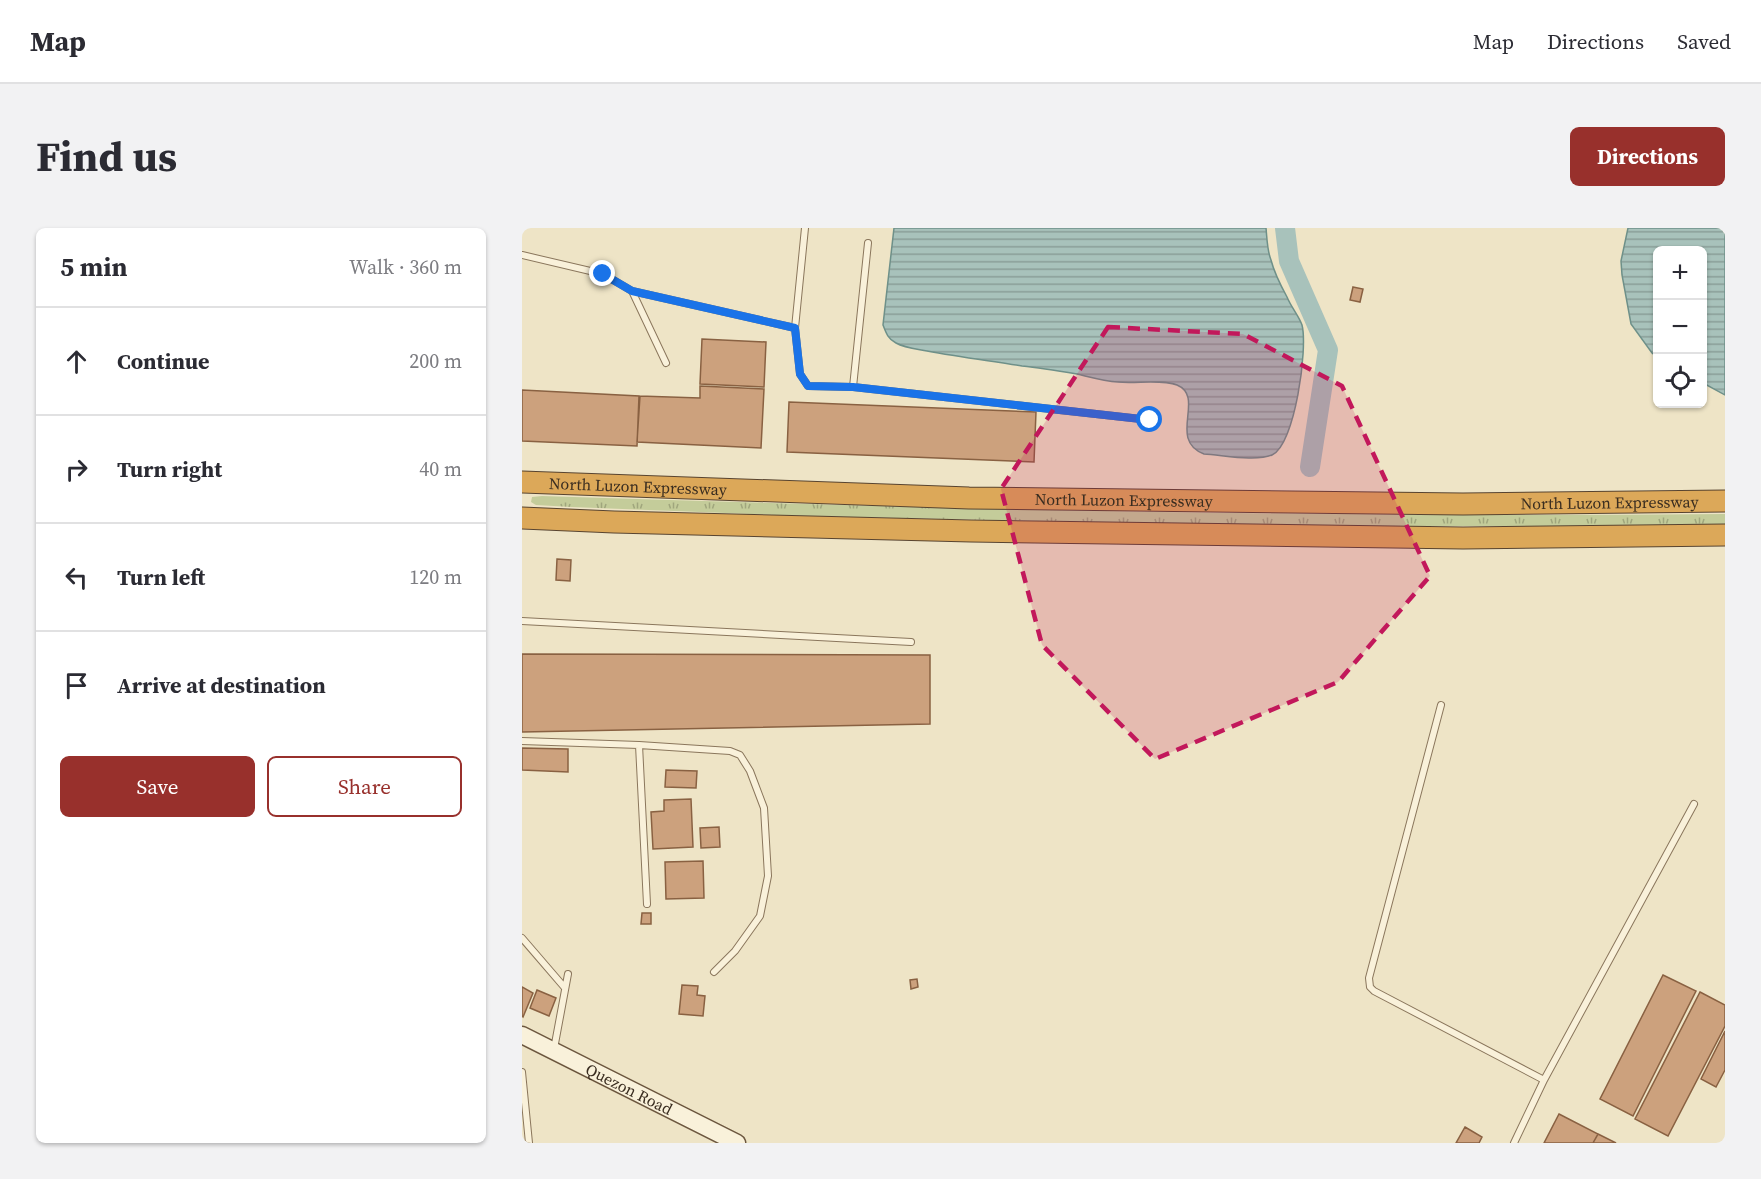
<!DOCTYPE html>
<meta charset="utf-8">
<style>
body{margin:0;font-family:"Source Serif 4",serif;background:#f2f2f3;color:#2b2b33}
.controls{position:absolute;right:18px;top:18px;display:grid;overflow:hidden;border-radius:9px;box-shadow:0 2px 4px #0004}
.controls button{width:54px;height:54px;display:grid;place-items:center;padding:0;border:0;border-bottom:2px solid #e1e1e2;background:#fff;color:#2b2b33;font:30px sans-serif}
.stop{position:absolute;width:18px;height:18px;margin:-14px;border:4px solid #1a73e8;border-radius:50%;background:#fff}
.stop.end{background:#1a73e8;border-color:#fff;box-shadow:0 2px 6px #0008}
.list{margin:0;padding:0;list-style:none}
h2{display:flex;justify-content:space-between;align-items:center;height:78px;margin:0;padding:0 24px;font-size:26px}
h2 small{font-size:20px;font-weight:400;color:#7c7c81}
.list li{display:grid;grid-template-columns:39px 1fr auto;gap:18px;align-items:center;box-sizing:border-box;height:108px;padding:0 24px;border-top:2px solid #e1e1e2}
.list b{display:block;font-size:22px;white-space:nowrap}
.list em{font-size:20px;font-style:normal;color:#7c7c81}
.actions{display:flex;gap:12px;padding:18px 24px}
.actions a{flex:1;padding:14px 0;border:2px solid #98302c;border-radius:9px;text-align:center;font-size:21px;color:#98302c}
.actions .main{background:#98302c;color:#fff}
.icon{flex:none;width:33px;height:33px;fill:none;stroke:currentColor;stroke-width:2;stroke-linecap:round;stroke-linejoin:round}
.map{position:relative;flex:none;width:1203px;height:915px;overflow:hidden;border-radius:9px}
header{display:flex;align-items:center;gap:36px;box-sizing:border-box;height:84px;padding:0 30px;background:#fff;border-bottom:2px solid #e1e1e2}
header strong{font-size:28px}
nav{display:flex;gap:33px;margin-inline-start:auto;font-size:21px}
.intro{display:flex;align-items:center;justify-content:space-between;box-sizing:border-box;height:144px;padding:0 36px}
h1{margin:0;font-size:42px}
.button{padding:15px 27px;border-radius:9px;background:#98302c;color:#fff;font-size:21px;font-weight:700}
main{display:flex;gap:36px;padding:0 36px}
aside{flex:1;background:#fff;border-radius:9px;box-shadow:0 2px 4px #0004}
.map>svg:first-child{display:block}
.grass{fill:url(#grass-tufts)}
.water{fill:url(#water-rules);stroke:#6e9089;stroke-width:1.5}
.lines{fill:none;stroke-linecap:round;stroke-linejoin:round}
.river{stroke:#a8c2bb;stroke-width:20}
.building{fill:#cca17d;stroke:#896142;stroke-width:1.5}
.lane-casing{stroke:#8a765c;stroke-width:8}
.secondary-casing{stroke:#6c573f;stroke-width:19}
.highway-casing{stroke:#584430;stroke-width:23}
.lane{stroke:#f9f1da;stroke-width:6}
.secondary{stroke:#f9f1da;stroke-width:16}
.highway{stroke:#dca859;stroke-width:21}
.route{stroke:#1a73e8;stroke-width:8}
.marked{fill:#c2185b;fill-opacity:0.2;stroke:#c2185b;stroke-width:4.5;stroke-dasharray:12 8;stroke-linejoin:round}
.labels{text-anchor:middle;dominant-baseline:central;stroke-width:4.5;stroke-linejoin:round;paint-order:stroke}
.street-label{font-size:16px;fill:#3a2d20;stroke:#f6eed6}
</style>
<header>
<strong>Map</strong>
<nav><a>Map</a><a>Directions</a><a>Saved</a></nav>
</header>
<div class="intro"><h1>Find us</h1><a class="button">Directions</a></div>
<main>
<aside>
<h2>5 min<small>Walk · 360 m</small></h2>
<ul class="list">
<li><svg class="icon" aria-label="ahead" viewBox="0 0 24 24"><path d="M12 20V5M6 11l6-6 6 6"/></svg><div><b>Continue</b></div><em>200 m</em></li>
<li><svg class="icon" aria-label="right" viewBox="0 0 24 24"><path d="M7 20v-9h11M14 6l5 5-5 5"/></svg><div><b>Turn right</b></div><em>40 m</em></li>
<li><svg class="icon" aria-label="left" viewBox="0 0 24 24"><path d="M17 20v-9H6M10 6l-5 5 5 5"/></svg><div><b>Turn left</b></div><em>120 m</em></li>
<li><svg class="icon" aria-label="arrive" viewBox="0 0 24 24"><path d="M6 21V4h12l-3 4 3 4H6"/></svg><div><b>Arrive at destination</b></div></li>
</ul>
<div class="actions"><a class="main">Save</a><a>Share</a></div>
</aside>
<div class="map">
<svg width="1203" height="915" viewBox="0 0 1203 915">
<defs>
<pattern id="grass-tufts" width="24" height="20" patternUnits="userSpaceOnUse" patternTransform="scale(1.5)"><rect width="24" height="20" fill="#c4cc9a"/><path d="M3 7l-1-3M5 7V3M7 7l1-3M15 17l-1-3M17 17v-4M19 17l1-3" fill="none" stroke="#a0a67d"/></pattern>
<pattern id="water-rules" width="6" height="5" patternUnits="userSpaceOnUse" patternTransform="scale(1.5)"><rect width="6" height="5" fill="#a8c2bb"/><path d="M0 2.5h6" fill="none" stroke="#8a9e98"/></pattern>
</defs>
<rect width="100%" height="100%" fill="#eee4c6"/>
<path class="grass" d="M20,268c394,13 788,22 1183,18v12h-374l-313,-5 -236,-5 -231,-9 -35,-2 -5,-3 1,-5z"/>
<path class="water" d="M372,0h372c1,10 1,22 5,32 3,12 10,26 16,37 4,10 12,19 15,28 6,23 -7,120 -30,130 -17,7 -49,0 -68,-1 -37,-14 2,-57 -27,-69 -16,-6 -42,-1 -59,-3 -14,-1 -28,-5 -41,-8 -18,-3 -36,-6 -55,-8 -31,-5 -63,-9 -95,-15 -10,-2 -22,-3 -31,-8 -8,-4 -10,-10 -13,-18z
M1106,0h97v167l-22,-12 -1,-133h-44l-1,107 -5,-4 -21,-29 -9,-49 -1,-14z"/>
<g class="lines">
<path class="river" d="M763,0l4,33 39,89 -18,117"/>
</g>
<path class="building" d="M831,59l10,2 -3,13 -10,-2z
M180,111l64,3 -2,45 -64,-3z
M178,158l64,3 -3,59 -124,-6 3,-46 60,2z
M0,162l117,6 -2,50 -115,-5z
M267,174l247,10 -2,50 -247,-10z
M35,331l14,1 -1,21 -14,-1z
M0,426l408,1v69l-408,8z
M0,520l46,1v23l-46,-2z
M144,542l31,1 -1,17 -31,-1z
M169,571l2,48 -40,2 -2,-37 13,-1v-11z
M197,599l1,20 -19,1 -1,-20z
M181,633l1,37 -38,1 -1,-37z
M120,685h9v11h-10z
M1141,747l33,16 -63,125 -33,-17z
M395,751l1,8 -7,2 -1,-9z
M160,757l16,1 -1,9 8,1 -2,20 -24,-2z
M0,759l11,6 -10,24 -1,-1z
M15,762l19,8 -7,18 -19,-8z
M1178,764l25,13v21l-57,110 -33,-17z
M1203,803v39l-9,17 -15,-8z
M1037,886l39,20 -5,9h-49z
M943,899l17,10 -3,6h-23z
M1076,906l18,9h-23z"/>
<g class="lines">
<defs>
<path id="lane" d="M0,27l81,19 29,17 163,37 5,46 8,12 45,1 297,33
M110,63l34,72
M273,100l10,-100
M331,159l15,-144
M0,393l389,21
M919,477l-72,273 1,9 4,4 170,89
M0,513l117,4 91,6 10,4 10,16 14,37 4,68 -8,40 -25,35 -21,21
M117,517l8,159
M0,710l43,50
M32,821l14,-75
M0,844l7,71
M992,915l30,-63 150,-276"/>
<g id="secondary">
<path id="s1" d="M0,807l215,108"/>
</g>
<g id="highway">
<path id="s2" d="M0,254l447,16 494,6 262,-3"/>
<path d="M0,290l92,4 357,9 492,7 262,-3"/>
</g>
</defs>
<use href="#lane" class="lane-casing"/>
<use href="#secondary" class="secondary-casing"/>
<use href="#highway" class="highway-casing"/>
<use href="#lane" class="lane"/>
<use href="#secondary" class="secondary"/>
<use href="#highway" class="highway"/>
</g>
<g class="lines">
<path class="route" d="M81,46l29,17 163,37 5,46 8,12 45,1 297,33"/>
</g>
<path class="marked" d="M586,99l135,7 99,52 88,190 -92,106 -183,77 -113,-114 -41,-156z"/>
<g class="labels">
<g class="street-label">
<text stroke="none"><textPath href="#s2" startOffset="116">North Luzon Expressway</textPath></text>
<text stroke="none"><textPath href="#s2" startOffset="602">North Luzon Expressway</textPath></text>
<text stroke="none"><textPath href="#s2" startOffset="1088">North Luzon Expressway</textPath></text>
<text stroke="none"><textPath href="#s1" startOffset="120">Quezon Road</textPath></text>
</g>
</g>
</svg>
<div class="controls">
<button>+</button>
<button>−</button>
<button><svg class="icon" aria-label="locate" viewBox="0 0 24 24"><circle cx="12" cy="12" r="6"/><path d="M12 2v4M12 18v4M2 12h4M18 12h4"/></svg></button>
</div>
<div class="stop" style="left:628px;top:192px"></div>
<div class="stop end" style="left:81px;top:46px"></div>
</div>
</main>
